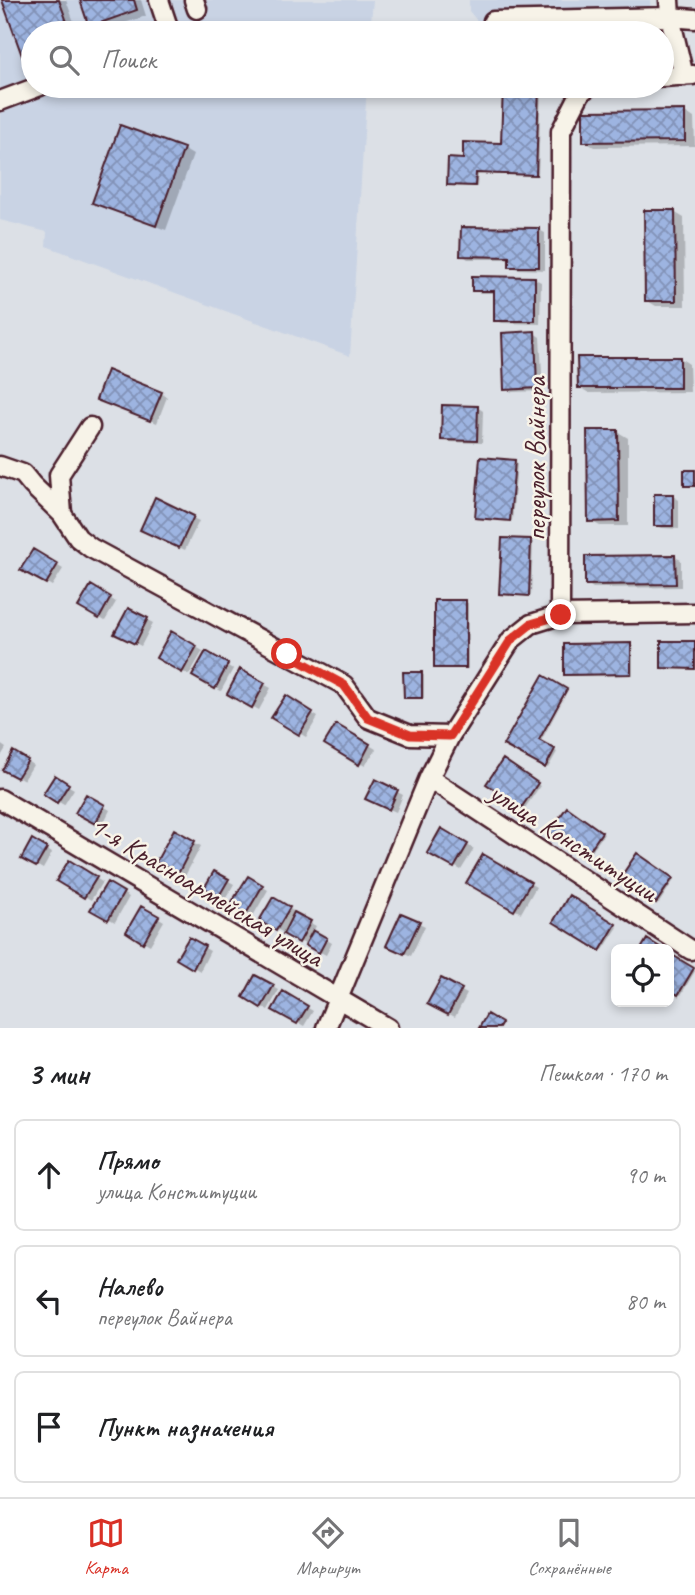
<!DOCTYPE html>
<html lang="ru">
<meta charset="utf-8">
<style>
body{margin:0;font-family:Caveat,sans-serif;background:#f6f6f6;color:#202124}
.controls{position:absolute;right:21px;bottom:21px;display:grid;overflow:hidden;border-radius:10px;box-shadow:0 4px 10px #0003}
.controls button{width:63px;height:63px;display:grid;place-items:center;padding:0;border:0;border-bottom:2px solid #e0e0e0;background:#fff;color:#202124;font:35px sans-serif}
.stop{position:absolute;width:21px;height:21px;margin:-16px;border:5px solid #d93025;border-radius:50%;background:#fff}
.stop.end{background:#d93025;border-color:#fff;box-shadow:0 2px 7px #0008}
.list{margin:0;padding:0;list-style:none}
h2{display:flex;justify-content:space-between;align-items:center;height:91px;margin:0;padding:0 28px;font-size:30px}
h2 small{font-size:23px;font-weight:400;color:#757577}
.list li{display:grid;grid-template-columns:46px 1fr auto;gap:21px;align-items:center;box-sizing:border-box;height:112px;margin:0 14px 14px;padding:0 14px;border:2px solid #e0e0e0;border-radius:10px}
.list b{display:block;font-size:26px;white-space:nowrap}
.list p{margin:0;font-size:23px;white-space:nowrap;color:#757577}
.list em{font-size:23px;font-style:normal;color:#757577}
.icon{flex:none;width:38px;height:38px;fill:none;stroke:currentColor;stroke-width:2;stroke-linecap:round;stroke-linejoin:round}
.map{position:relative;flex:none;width:695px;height:1028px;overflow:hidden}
.search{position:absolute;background:#fff;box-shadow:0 4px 10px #0003;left:21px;right:21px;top:21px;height:77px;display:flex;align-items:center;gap:18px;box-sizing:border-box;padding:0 24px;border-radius:38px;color:#757577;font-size:26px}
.sheet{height:469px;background:#fff}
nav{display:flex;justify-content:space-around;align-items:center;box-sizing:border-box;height:98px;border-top:2px solid #e0e0e0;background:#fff;font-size:19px;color:#757577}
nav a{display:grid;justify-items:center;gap:4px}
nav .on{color:#d93025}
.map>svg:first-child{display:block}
.built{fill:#c9d3e4}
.shadow{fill:#0003}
.building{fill:url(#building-cross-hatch);stroke:#4a1f2b;stroke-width:2}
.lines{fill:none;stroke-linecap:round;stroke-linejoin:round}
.minor-casing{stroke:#4a1f2b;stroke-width:23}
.minor{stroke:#f7f3e8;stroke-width:18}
.route{stroke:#d93025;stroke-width:9}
.labels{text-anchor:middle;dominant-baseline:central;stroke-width:5;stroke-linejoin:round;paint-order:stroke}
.street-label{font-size:28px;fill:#4a1f2b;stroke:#f7f3e8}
</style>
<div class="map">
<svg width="695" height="1028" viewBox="0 0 695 1028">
<defs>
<pattern id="building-cross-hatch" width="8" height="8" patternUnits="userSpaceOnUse" patternTransform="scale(1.75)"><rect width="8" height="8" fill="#9db4e1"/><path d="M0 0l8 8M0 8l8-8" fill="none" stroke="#8292b7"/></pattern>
</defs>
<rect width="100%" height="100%" fill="#dce0e6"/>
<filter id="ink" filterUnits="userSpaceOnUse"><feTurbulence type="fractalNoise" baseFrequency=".0143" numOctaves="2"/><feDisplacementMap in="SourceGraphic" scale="14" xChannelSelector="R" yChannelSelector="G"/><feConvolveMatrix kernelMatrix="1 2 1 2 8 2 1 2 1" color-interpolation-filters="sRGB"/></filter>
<g filter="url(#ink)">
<path class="built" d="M0,0h373l-3,33h-337v53h334l-17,270 -304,-110 1,-14 -47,-12z
M469,0h181l2,33h-165l-18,-22z"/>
<path class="shadow" d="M4,0h62l12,33h-45v34l-7,-4z
M82,0h59l5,16 -46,15 -10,-6z
M505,86h36l-3,90 -60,-2 -1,13 -26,-1 -2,-2 15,-23 39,-16z
M685,112l9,6 1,28 -101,1 -10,-6z
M183,149l10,6 -27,75 -62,-23 -10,-5z
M674,212l10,6 1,88h-29l-10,-6z
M539,230l6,3v37l-28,-1 -6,-3v-7h-43l-6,-4z
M535,279l6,3 -1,42 -38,-1 -6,-3v-27h-16l-6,-3z
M534,333l6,4 3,54 -31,1 -6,-3z
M680,358l9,6 1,28 -101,1 -10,-6z
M161,393l6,4 -10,26 -53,-21z
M477,407l6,4 -1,32 -33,-1 -6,-3z
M618,432l10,6v88h-28l-10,-5z
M515,462l2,2 -5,57 -33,-3z
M673,496l6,4v29l-17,-1 -6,-3z
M156,500l43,21 -14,29 -37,-18z
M530,541l3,1 -2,54 -27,-1 -3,-2z
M33,551l30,18 -11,17 -29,-17z
M675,557l6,3v27l-88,1 -6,-4z
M92,587l24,15 -11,19 -24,-15z
M465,602l3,1v66h-30l-2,-2z
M128,610l25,13 -12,23 -25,-13z
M172,633l31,18 -14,24 -31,-17z
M630,645l3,1v29l-65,1 -2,-2z
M206,654l27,15 -12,22 -27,-15z
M241,672l30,16 -12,22 -30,-17z
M421,674l3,1v23h-16l-2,-1z
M568,691l-28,52 17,9 -9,16 -42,-24 27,3 3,1z
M286,698l32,19 -12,20 -32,-19z
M336,726l40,23 -11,17 -39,-22z
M0,744l6,4 -6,10z
M14,753l19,12 -9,15 -19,-11z
M504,761l36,25 -15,22 -37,-25z
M55,778l19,11 -10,16 -19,-11z
M376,781l27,14 -7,17 -22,-10z
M86,796l24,14 -8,16 -24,-14z
M567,809l37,25 -16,22 -36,-24z
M442,830l32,19 -13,21 -31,-18z
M174,832l27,14 -16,30 -26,-15z
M33,841l19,12 -9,16 -19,-11z
M638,856l36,24 -15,23 -36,-25z
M483,857l53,30 -15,26 -52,-30z
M69,862l33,20 -11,18 -32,-20z
M214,873l20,11 -8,14 -20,-11z
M248,878l20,12 -15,26 -20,-12z
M107,884l22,13 -14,25 -22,-12z
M570,897l48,30 -15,23 -48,-29z
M273,899l22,13 -1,2 22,12 -3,6 19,11 -6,12 -65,-34z
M142,908l22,13 -14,24 -22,-13z
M419,923l6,3 -14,30 -17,-8z
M189,939l21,12 -10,20 -22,-13z
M669,954l26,17 -14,24 -12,-8z
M256,977l23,13 -11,20 -23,-13z
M442,981l25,13 -12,23 -25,-13z
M283,993l30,18 -9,15 -30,-17z"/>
<path class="building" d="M2,0h57l12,33h-38v28l-8,3z
M80,0h54l3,10 -48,17z
M503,86h36l-3,89 -60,-2 -1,13 -28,-1 1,-27 15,1v-17l38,1z
M685,110v31l-102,1v-31z
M120,125l64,23 -28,78 -64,-23z
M644,210h31l1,91h-31z
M461,227l78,1v39h-30v-10l-49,-1z
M472,276l63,1v44h-41v-30h-22z
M535,331l2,57 -33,2 -2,-57z
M577,357h103v31h-102z
M107,370l55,22 -12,29 -54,-21z
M442,405l36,1 -1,35 -36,-1z
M587,430h31l1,91 -31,1z
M480,457l35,3 -5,61 -35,-3z
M684,470h11v16h-11z
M654,494h19v32h-19z
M155,497l39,19 -15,32 -39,-18z
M502,538l29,1 -2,57 -30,-2z
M33,549l25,15 -12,20 -26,-14z
M675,555l1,29 -91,1v-29z
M91,585l20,12 -12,22 -21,-12z
M434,600h32v68h-32z
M128,608l20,10 -13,26 -21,-10z
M171,631l26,15 -15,27 -26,-15z
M661,641h34v28l-34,-1z
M631,643v31l-67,1v-31z
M206,651l22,13 -13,25 -23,-13z
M240,669l25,14 -13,25 -25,-14z
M403,672h19v26h-18z
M543,675l24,14 -28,51 16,9 -10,19 -42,-23z
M286,695l27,17 -14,23 -28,-17z
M336,724l34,20 -11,21 -35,-21z
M13,751l15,9 -11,18 -15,-8z
M503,759l35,24 -17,25 -35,-24z
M55,775l14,9 -12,19 -14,-9z
M375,779l23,11 -9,20 -24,-11z
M86,794l19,11 -10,19 -20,-11z
M567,807l35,25 -17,25 -36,-25z
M441,828l27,16 -14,24 -27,-15z
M174,829l21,12 -17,33 -22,-12z
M32,839l15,9 -11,19 -15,-8z
M637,853l36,25 -17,25 -36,-25z
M483,854l48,28 -17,29 -48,-28z
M69,860l28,17 -13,21 -28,-17z
M214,871l15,8 -10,17 -15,-8z
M248,876l15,9 -17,29 -16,-9z
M107,882l17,10 -16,28 -18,-10z
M569,895l47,29 -16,27 -47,-29z
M273,897l17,10 -14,24 -17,-10z
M141,906l18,10 -16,27 -17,-11z
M294,912l17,9 -12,22 -16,-9z
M401,913l19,8 -16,33 -18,-8z
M313,930l14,8 -8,15 -14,-8z
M189,937l16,9 -12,23 -17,-10z
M647,939l16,10h-22z
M669,953l25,15 -16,27 -9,-6z
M255,975l19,10 -13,23 -18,-11z
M441,978l21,11 -14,26 -21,-11z
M283,991l25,15 -11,18 -25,-14z
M487,1014l15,9 -3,5h-20z"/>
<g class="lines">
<defs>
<path id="minor" d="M159,0l11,33
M194,0l3,9
M669,0l1,17 14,59
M493,21l177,-4 25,2
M662,77l31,-2
M0,101l40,-15
M0,466l23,8 9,11 30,29 16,24 13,10 253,137 24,33 42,17 40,1
M62,514l-3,-39 31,-48
M560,615l135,-2
M429,778l262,172
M0,799l388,229
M326,1028l103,-250 21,-42 61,-96 20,-16 29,-9 1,-484 20,-39 8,-6"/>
</defs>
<use href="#minor" class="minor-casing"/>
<use href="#minor" class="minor"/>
</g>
</g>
<g class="lines" filter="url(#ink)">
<path class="route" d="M287,654l57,31 24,33 42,17 40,1 61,-96 20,-16 30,-9"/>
</g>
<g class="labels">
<g class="street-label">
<text transform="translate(535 459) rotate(-90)">переулок Вайнера</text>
<text transform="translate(574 842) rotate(33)">улица Конституции</text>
<text transform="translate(207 891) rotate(31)">1-я Красноармейская улица</text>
</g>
</g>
</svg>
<div class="controls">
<button><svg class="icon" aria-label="locate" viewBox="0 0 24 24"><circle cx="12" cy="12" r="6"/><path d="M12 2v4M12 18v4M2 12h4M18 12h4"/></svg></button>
</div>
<div class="stop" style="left:287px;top:654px"></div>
<div class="stop end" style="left:561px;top:615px"></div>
<div class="search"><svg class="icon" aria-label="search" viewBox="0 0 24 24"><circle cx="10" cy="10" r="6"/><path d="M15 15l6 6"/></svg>Поиск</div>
</div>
<section class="sheet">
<h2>3 мин<small>Пешком · 170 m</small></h2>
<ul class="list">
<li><svg class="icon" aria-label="ahead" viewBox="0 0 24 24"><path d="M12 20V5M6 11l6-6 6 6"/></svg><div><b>Прямо</b><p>улица Конституции</p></div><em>90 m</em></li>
<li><svg class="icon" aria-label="left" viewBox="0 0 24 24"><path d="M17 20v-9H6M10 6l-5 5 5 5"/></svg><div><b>Налево</b><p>переулок Вайнера</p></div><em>80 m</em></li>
<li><svg class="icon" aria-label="arrive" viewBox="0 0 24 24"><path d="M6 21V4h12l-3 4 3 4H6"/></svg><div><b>Пункт назначения</b></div></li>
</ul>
</section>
<nav>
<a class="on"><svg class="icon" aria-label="map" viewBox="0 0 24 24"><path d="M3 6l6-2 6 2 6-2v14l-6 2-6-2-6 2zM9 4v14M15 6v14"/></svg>Карта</a>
<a><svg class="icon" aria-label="directions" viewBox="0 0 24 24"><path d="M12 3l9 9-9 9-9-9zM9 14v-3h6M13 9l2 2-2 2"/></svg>Маршрут</a>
<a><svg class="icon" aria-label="saved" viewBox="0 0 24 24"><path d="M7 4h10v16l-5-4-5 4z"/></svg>Сохранённые</a>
</nav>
